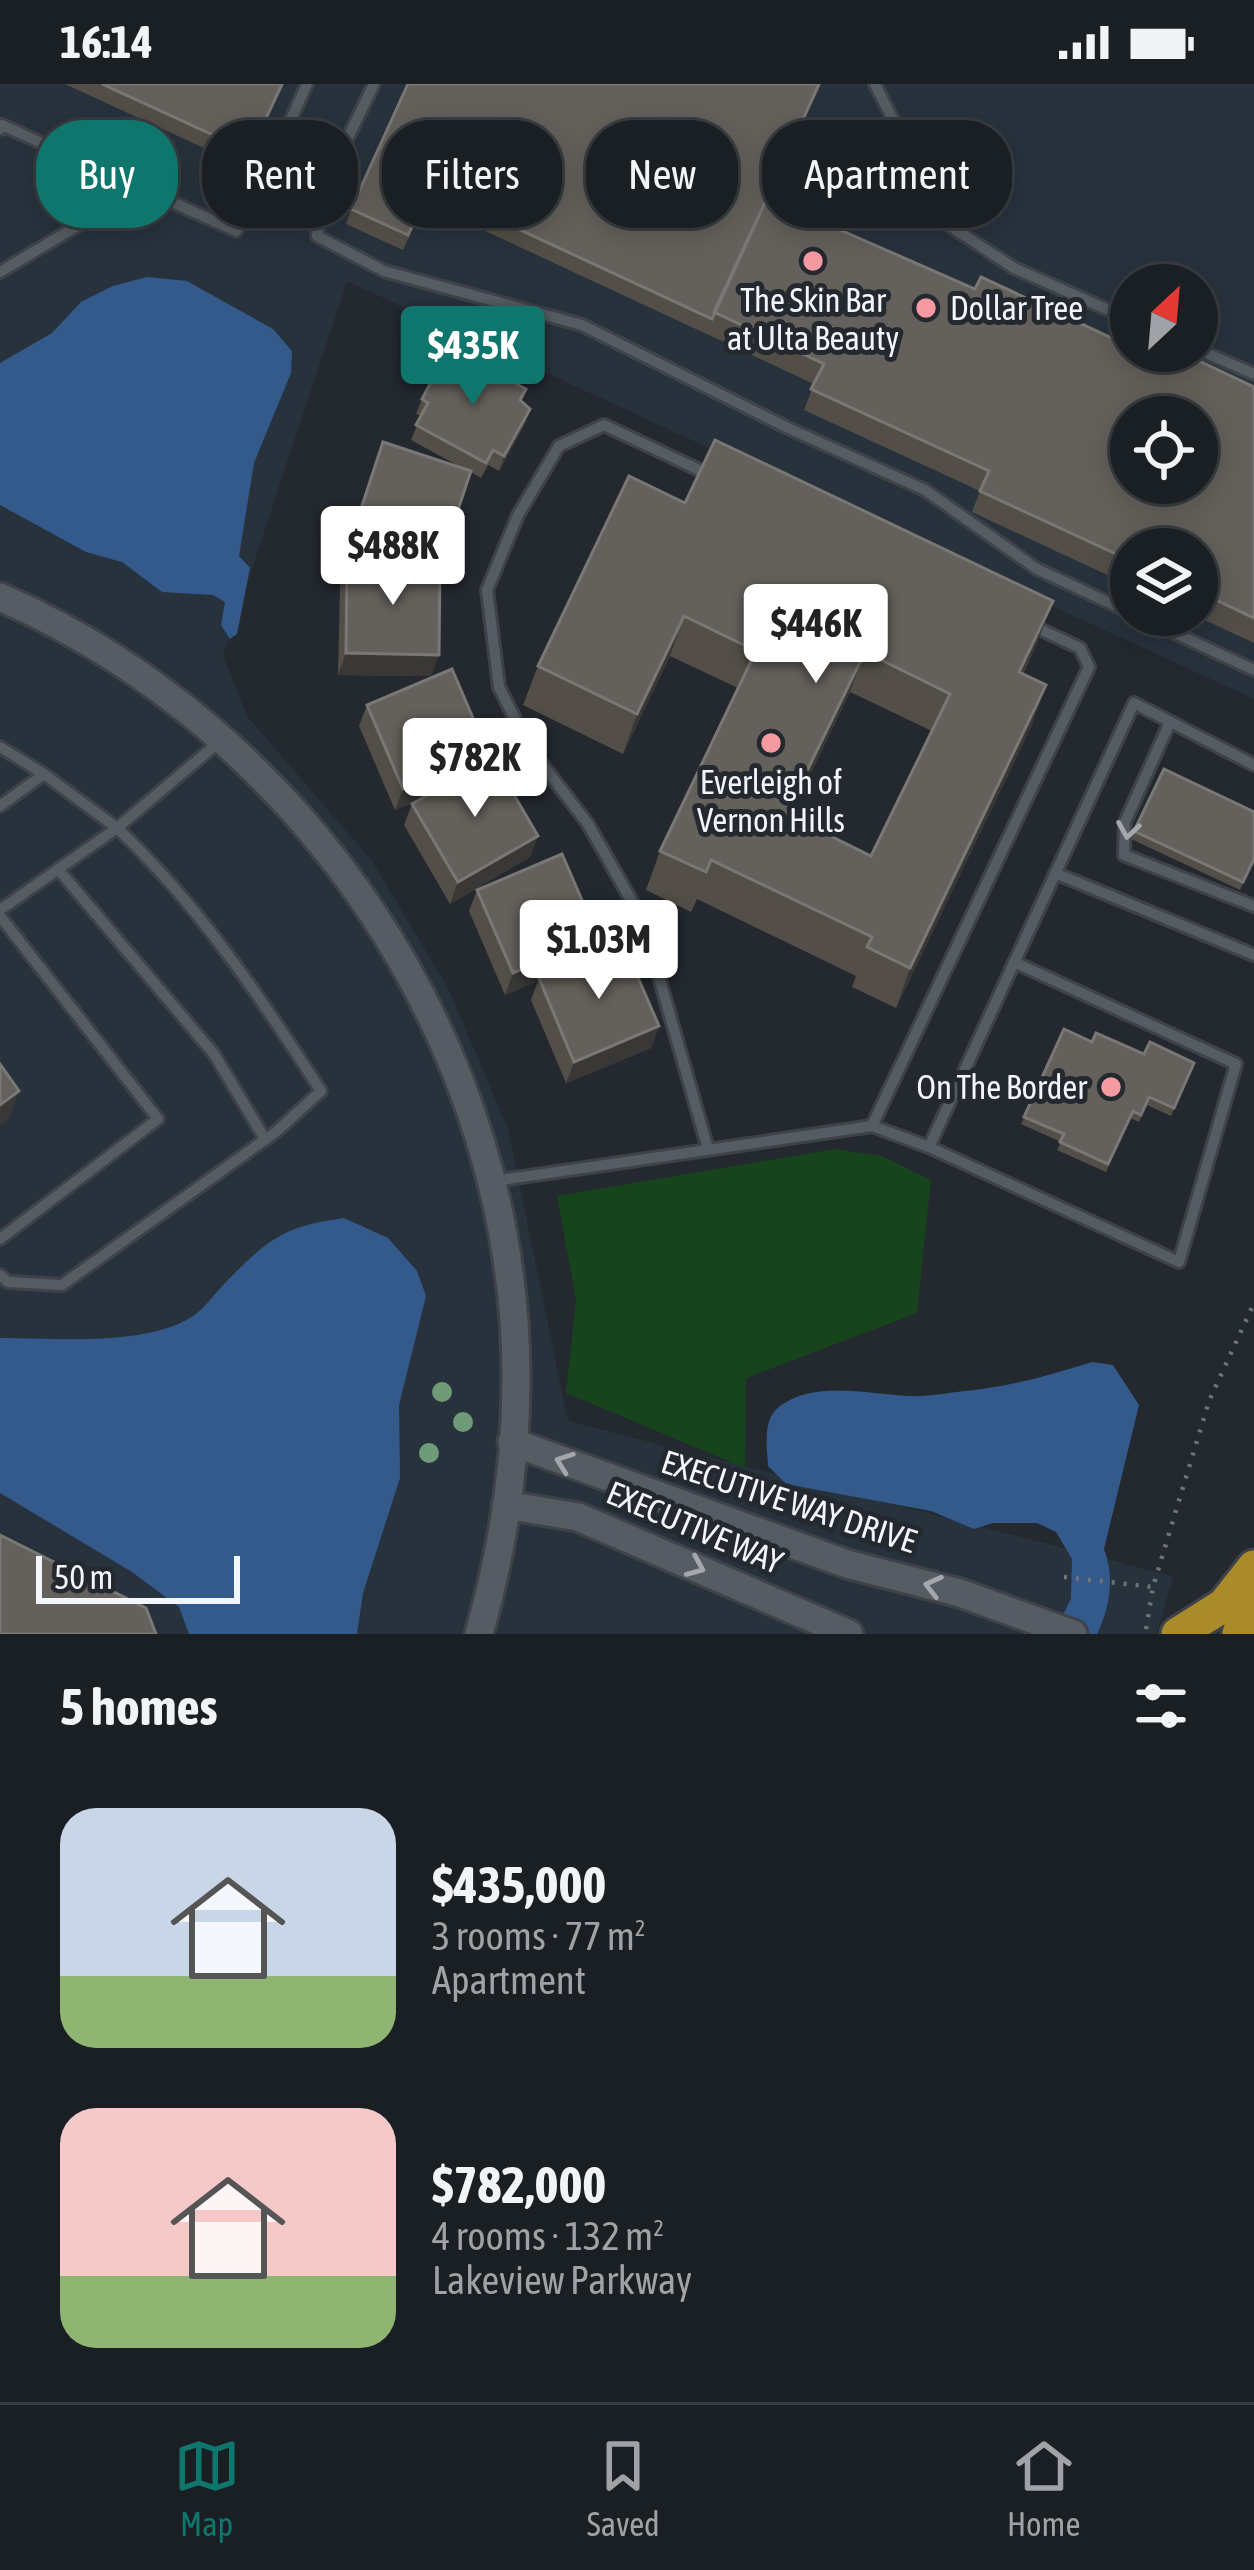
<!DOCTYPE html>
<meta charset="utf-8">
<style>
body{margin:0;font-family:"Asap Condensed",sans-serif;background:#23272b;color:#f1f3f6;height:100vh;display:flex;flex-direction:column;font-size:45px;white-space:nowrap}
*{box-sizing:border-box;margin:0}
p{font-size:39px;color:#9fa2a6}
.icon{flex:none;width:66px;height:66px;fill:none;stroke:currentColor;stroke-width:2;stroke-linecap:round;stroke-linejoin:round}
.map{position:relative;height:1550px;overflow:hidden}
.sheet{display:flex;flex-direction:column;background:#1a1f23;flex:1}
.sheet>*{flex:none}
.guide{position:absolute;left:36px;top:36px;width:1182px;height:108px;display:flex;gap:24px}
.needle{width:78px;rotate:26deg}
.tools{position:absolute;left:1110px;top:180px;display:grid;gap:24px}
.tools a{display:grid;place-items:center;width:108px;height:108px;border-radius:50%;background:#1a1f23;box-shadow:0 6px 30px #0003,0 0 0 3px #383d41;font-size:60px}
.scale{position:absolute;left:36px;bottom:30px;width:204px;box-sizing:border-box;padding-left:12px;border:6px solid #f2f5fa;border-top:0;font-size:33px;line-height:42px;white-space:nowrap;color:#f2f5fa;-webkit-text-stroke:9px #23292f;paint-order:stroke}
.price{position:absolute;translate:-50% -102px;padding:0 27px;border-radius:12px;background:#fff;color:#222;font-size:39px;line-height:78px;filter:drop-shadow(0 3px 6px #0008)}
.price::after{content:'';position:absolute;left:50%;top:72px;width:36px;height:27px;margin-left:-18px;background:inherit;clip-path:polygon(0 0,100% 0,50% 100%)}
.price.active{background:#0f766e;color:#fff}
ul{padding:0;list-style:none}
li{display:flex;align-items:center;gap:36px;height:300px;padding:0 60px}
li span{display:grid;place-items:center;flex:none;width:336px;height:240px;border-radius:36px;color:#555}
li>.icon{margin-inline-start:auto}
span .icon{width:144px;height:144px;fill:#fffc;stroke-width:1}
li b{font-size:51px}
h2{display:flex;justify-content:space-between;align-items:center;height:144px;padding:0 60px;font-size:51px}
.chip{padding:0 42px;border-radius:48px;background:#1a1f23;box-shadow:0 6px 30px #0003,0 0 0 3px #383d41;font-size:42px;line-height:108px}
.chip.active{background:#0f766e;color:#fff}
.status{display:flex;justify-content:space-between;align-items:center;height:84px;padding:0 60px;background:#1a1f23;direction:ltr}
.status svg{height:33px;fill:currentColor}
.tabs{display:flex;justify-content:space-around;align-items:center;height:168px;border-top:3px solid #383d41;background:#1a1f23;font-size:33px;color:#9fa2a6}
.tabs a{display:grid;justify-items:center;gap:6px}
.tabs .active{color:#0f766e}
.map>svg:first-child{display:block}
.built{fill:#28323d;fill-rule:evenodd}
.green{fill:#17441d}
.water{fill:#335a8a}
.lines{fill:none;stroke-linecap:round;stroke-linejoin:round}
.service-casing{stroke:#3f4349;stroke-width:16}
.tertiary-casing{stroke:#3f4349;stroke-width:33}
.primary-casing{stroke:#3f4349;stroke-width:39}
.path{stroke:#6f7479;stroke-width:4.5;stroke-dasharray:3 9;stroke-linecap:butt}
.service{stroke:#565c63;stroke-width:10}
.tertiary{stroke:#565c63;stroke-width:27}
.primary{stroke:#a98b29;stroke-width:33}
.tree{fill:#6f9b78}
.wall{fill:#534f48;fill-rule:evenodd}
.shaded-wall{fill:#393836}
.building{fill:#64605b;stroke:#7a7874;stroke-width:3;fill-rule:evenodd}
.oneway{stroke:#a4a8ae}
.poi-dot{fill:#f49aa0;stroke:#23292f;stroke-width:4.5}
.labels{text-anchor:middle;stroke-width:10;stroke-linejoin:round;paint-order:stroke}
.poi-label{font-size:33px;fill:#f2f5fa;stroke:#23292f}
.street-label{font-size:33px;fill:#f2f5fa;stroke:#23292f}
</style>
<div class="status"><b>16:14</b><svg viewBox="0 0 49 12"><path d="M0 12V9h3v3zM5 12V6h3v6zM10 12V3h3v9zM15 12V0h3v12zM26 1h20v11H26zM47 4h2v5h-2z"/></svg></div>
<div class="map">
<svg width="1254" height="1550" viewBox="0 0 1254 1550">
<rect width="100%" height="100%" fill="#23292f"/>
<!-- built -->
<path class="built" d="M0,0H1254V615L347,197L223,572L247,632L372,777L448,904L508,1045L568,1337L1173,1492L1157,1550H0ZM1131,201H1197V267H1131ZM1131,333H1197V399H1131ZM1131,465H1197V531H1131Z"/>
<!-- green -->
<path class="green" d="M835,1065L882,1072L931,1096L917,1229L746,1294L745,1384L566,1309L576,1216L557,1112Z"/>
<!-- water -->
<path class="water" d="M147,193L187,197L273,245L292,267L291,289L254,379L239,472L250,484L237,550L230,555L221,541L225,518L213,511L162,508L122,478L86,468L0,421V279L52,249L81,218L113,202Z
M344,1134L388,1154L417,1187L426,1212L399,1321L400,1394L363,1509L357,1550H189L179,1523L132,1488L0,1409V1254C55,1254 146,1263 193,1232C205,1224 215,1209 225,1199C268,1155 284,1142 344,1134Z
M1092,1278L1113,1281L1139,1321L1104,1465C1115,1493 1110,1523 1097,1550H1053L1071,1515L1072,1475L1056,1448L1037,1439H993L974,1445L931,1427L786,1400L768,1382C767,1362 762,1335 780,1322C815,1296 869,1310 909,1312C927,1313 946,1309 965,1307C1008,1303 1051,1291 1092,1278Z"/>
<g class="lines">
<!-- service casing -->
<g class="service-casing">
<path id="service" d="M374,0L322,107L317,152L384,187L582,241L788,344L925,406L1037,485L1131,529
M875,0L944,138L1014,184L1131,236
M0,45L2,41L236,147L251,124L307,0
M0,188L141,104
M1197,265L1254,290
M1136,531L1254,586
M1170,638L1125,738L1124,771L1254,822
M0,663L44,690
M0,722L44,690L117,744L219,658
M58,785L214,970L265,1055
M1055,789L1254,871
M0,826L117,744C198,820 261,914 321,1007L277,1047L62,1201L8,1198L0,1191
M0,832L158,1035L0,1155
M872,1042L1089,583L1080,564L1031,541
M929,1063L1179,1178L1236,980L1014,878
M708,1065L643,837L588,740L529,663L499,603L487,506L518,431L559,362L604,341L710,391
M494,1097L872,1042L929,1063L1134,619L1254,681"/>
</g>
<!-- tertiary casing -->
<g class="tertiary-casing">
<path id="tertiary" d="M0,513C305,646 518,964 516,1298C516,1383 502,1468 479,1550
M512,1358L847,1480L960,1509L1073,1550
M506,1421L578,1433L849,1550"/>
</g>
<!-- primary casing -->
<g class="primary-casing">
<path id="primary" d="M1178,1550L1224,1521L1254,1483
M1239,1550L1254,1499"/>
</g>
<!-- path -->
<path class="path" d="M1064,1493L1153,1503
M1146,1545L1153,1503L1209,1317L1254,1219"/>
<!-- service -->
<use href="#service" class="service"/>
<!-- tertiary -->
<use href="#tertiary" class="tertiary"/>
<!-- primary -->
<use href="#primary" class="primary"/>
</g>
<!-- trees -->
<g class="tree">
<circle cx="442" cy="1308" r="10"/>
<circle cx="463" cy="1338" r="10"/>
<circle cx="429" cy="1369" r="10"/>
</g>
<!-- wall -->
<path class="wall" d="M65,0H284L245,83Z
M821,0L768,115L975,205L1131,263L1254,303V559L1194,531H1197V465H1131V502L972,428L980,407L804,326L814,300L425,119L403,166L346,140L351,125Z
M526,305L522,317L530,325L525,340L499,387L488,381L481,394L471,388L440,480L431,592L338,591L340,500L347,478L389,479L347,465L383,358L464,385L411,356L421,332L416,330L422,315Z
M685,419L1038,557L1023,590L1032,641L896,924L852,903L856,892L697,815L691,828L646,806L660,767L738,604L670,572L623,670L523,621L538,582ZM850,608L932,647L871,772L790,732Z
M367,621L484,678L538,752L530,773L450,820L404,741L412,720L417,717L395,726L359,642Z
M1134,747L1254,777L1240,806L1131,755Z
M477,806L598,853L591,872L659,942L651,964L566,999L531,916L538,897L505,911L469,827Z
M1064,945L1092,958L1144,970L1194,979L1171,1032L1147,1021L1139,1038L1130,1034L1106,1088L1057,1066L1061,1058L1021,1040Z"/>
<!-- shaded-wall -->
<path class="shaded-wall" d="M530,325L525,340L499,387L504,372Z
M1053,517L1038,557L1004,627L1019,588Z
M684,532L670,572L623,670L637,630Z
M865,568L850,608L771,769L786,730Z
M346,569L439,571L431,592L338,591Z
M1046,601L1032,641L896,924L910,884Z
M488,669L480,690L395,726L403,705Z
M538,752L530,773L450,820L458,798Z
M598,853L590,875L505,911L513,889Z
M659,942L651,964L566,999L574,978Z
M19,1007L9,1035L0,1041V1021Z"/>
<!-- building -->
<path class="building" d="M102,0H282L250,68Z
M408,0H819L712,235L430,104L408,151L351,125Z
M767,114L975,205L981,193L1131,263V267H1178L1254,303V534L1197,507V465H1131V477L980,407L989,387L811,305L824,280L714,228ZM1131,333H1197V399H1131Z
M454,267L526,305L520,316L530,325L504,372L493,366L486,379L416,341L428,319L422,315L438,285L445,284Z
M715,356L1053,517L1019,588L1046,601L910,884L867,863L872,853L711,776L706,788L660,767L756,567L684,532L637,630L538,582L629,392L685,419ZM865,568L950,610L871,772L786,730Z
M383,358L471,387L442,473L355,443Z
M347,478L440,480L439,571L346,569Z
M452,585L488,669L403,705L367,621Z
M492,673L538,752L458,798L412,720Z
M1164,685L1254,728V775L1243,798L1134,747Z
M562,770L598,853L513,889L477,806Z
M623,859L659,942L574,978L539,894Z
M1064,945L1092,958L1096,949L1144,970L1150,958L1194,979L1174,1024L1149,1013L1141,1031L1133,1027L1108,1080L1060,1058L1064,1050L1024,1033Z
M0,980L19,1007L0,1021Z
M0,1451L146,1524L156,1550H0Z"/>
<!-- one-way arrows -->
<defs><path id="oneway-chevron" d="M-2-3.5L2.5 0L-2 3.5" fill="none" stroke-width="1.6" stroke-linecap="round" stroke-linejoin="round" transform="scale(3)"/></defs>
<g class="oneway">
<use href="#oneway-chevron" transform="translate(1128 746) rotate(99)"/>
<use href="#oneway-chevron" transform="translate(564 1378) rotate(-160)"/>
<use href="#oneway-chevron" transform="translate(696 1483) rotate(23)"/>
<use href="#oneway-chevron" transform="translate(933 1502) rotate(-166)"/>
</g>
<!-- markers -->
<g class="poi-dot">
<circle cx="813" cy="177" r="12"/>
<circle cx="926" cy="224" r="12"/>
<circle cx="771" cy="659" r="12"/>
<circle cx="1111" cy="1003" r="12"/>
</g>
<g class="labels">
<!-- poi labels -->
<g class="poi-label">
<text x="813" y="228">The Skin Bar<tspan x="813" dy="38">at Ulta Beauty</tspan></text>
<text x="950" y="236" text-anchor="start">Dollar Tree</text>
<text x="771" y="710">Everleigh of<tspan x="771" dy="38">Vernon Hills</tspan></text>
<text x="1087" y="1015" text-anchor="end">On The Border</text>
</g>
<!-- street labels -->
<g class="street-label">
<text transform="translate(789 1417) rotate(18)" y="12">EXECUTIVE WAY DRIVE</text>
<text transform="translate(695 1443) rotate(23)" y="12">EXECUTIVE WAY</text>
</g>
</g>
</svg>
<div class="tools">
<a><svg class="needle" viewBox="-14 -14 28 28"><path d="M0-13l5 13h-10z" fill="#e53935"/><path d="M0 13l5-13h-10z" fill="#9fa2a6"/></svg></a>
<a><svg class="icon" aria-label="locate" viewBox="0 0 24 24"><circle cx="12" cy="12" r="6"/><path d="M12 2v4M12 18v4M2 12h4M18 12h4"/></svg></a>
<a><svg class="icon" aria-label="layers" viewBox="0 0 24 24"><path d="M12 4l9 5-9 5-9-5zM3 14l9 5 9-5"/></svg></a>
</div>
<div class="scale">50 m</div>
<b class="price active" style="left:473px;top:324px">$435K</b>
<b class="price" style="left:393px;top:524px">$488K</b>
<b class="price" style="left:816px;top:602px">$446K</b>
<b class="price" style="left:475px;top:736px">$782K</b>
<b class="price" style="left:599px;top:918px">$1.03M</b>
<div class="guide">
<a class="chip active">Buy</a>
<a class="chip">Rent</a>
<a class="chip">Filters</a>
<a class="chip">New</a>
<a class="chip">Apartment</a>
</div>
</div>
<section class="sheet">
<h2>5 homes<svg class="icon" aria-label="filters" viewBox="0 0 24 24"><path d="M4 7h16M4 17h16"/><circle cx="9" cy="7" r="2"/><circle cx="15" cy="17" r="2"/></svg></h2>
<ul>
<li><span style="background:linear-gradient(#c9d6e8 70%,#8fb573 0)"><svg class="icon" aria-label="home" viewBox="0 0 24 24"><path d="M3 11l9-7 9 7M6 9v11h12V9"/></svg></span><div><b>$435,000</b><p>3 rooms · 77 m²</p><p>Apartment</p></div></li>
<li><span style="background:linear-gradient(#f6c9c9 70%,#8fb573 0)"><svg class="icon" aria-label="home" viewBox="0 0 24 24"><path d="M3 11l9-7 9 7M6 9v11h12V9"/></svg></span><div><b>$782,000</b><p>4 rooms · 132 m²</p><p>Lakeview Parkway</p></div></li>
</ul>
</section>
<nav class="tabs">
<a class="active"><svg class="icon" aria-label="map" viewBox="0 0 24 24"><path d="M3 6l6-2 6 2 6-2v14l-6 2-6-2-6 2zM9 4v14M15 6v14"/></svg>Map</a>
<a><svg class="icon" aria-label="saved" viewBox="0 0 24 24"><path d="M7 4h10v16l-5-4-5 4z"/></svg>Saved</a>
<a><svg class="icon" aria-label="home" viewBox="0 0 24 24"><path d="M3 11l9-7 9 7M6 9v11h12V9"/></svg>Home</a>
</nav>
